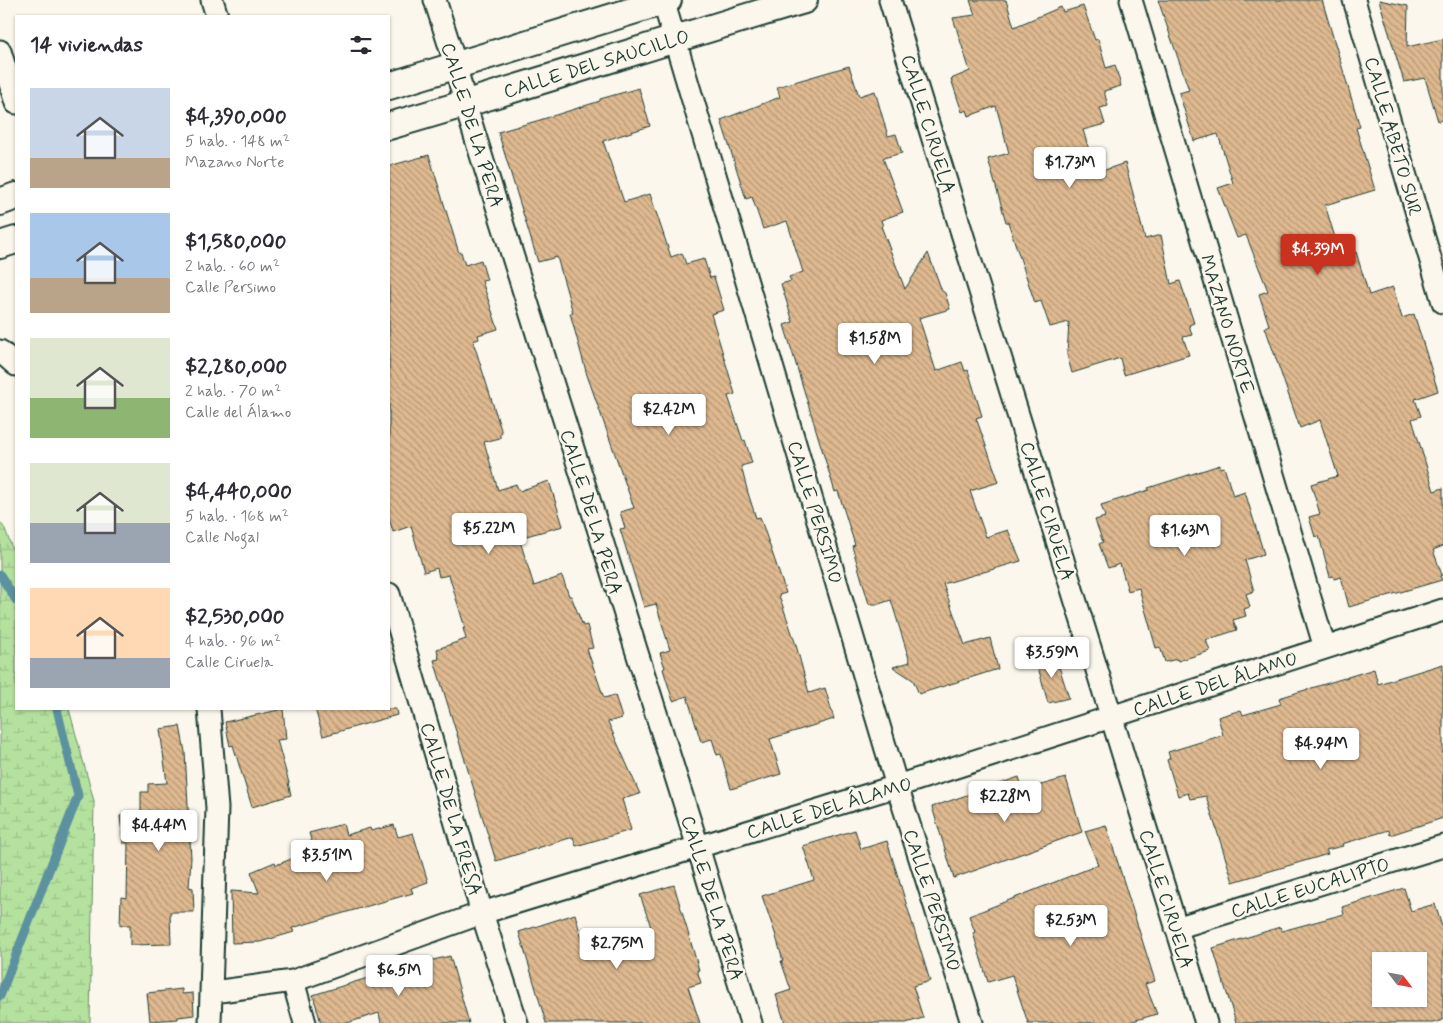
<!DOCTYPE html>
<html lang="es">
<meta charset="utf-8">
<style>
body{margin:0;font-family:Mynerve,sans-serif;background:#f2f2f3;color:#2b2b33;height:100vh;display:flex;flex-direction:column;font-size:19px;white-space:nowrap}
*{box-sizing:border-box;margin:0}
p{font-size:16px;color:#7c7c81}
.icon{flex:none;width:28px;height:28px;fill:none;stroke:currentColor;stroke-width:2;stroke-linecap:round;stroke-linejoin:round}
.map{position:relative;flex:1;overflow:hidden}
.panel{position:absolute;left:15px;top:15px;width:375px;height:695px;display:flex;flex-direction:column;background:#fff;border-radius:0px;box-shadow:0 1px 4px #0004}
.panel>*{flex:none}
.needle{width:32px;rotate:122deg}
.buttons{position:absolute;left:1372px;top:952px;display:grid;gap:10px}
.buttons a{display:grid;place-items:center;width:55px;height:55px;border-radius:0px;background:#fff;box-shadow:0 1px 4px #0004;font-size:25px}
.price{position:absolute;translate:-50% -42px;padding:0 11px;border-radius:5px;background:#fff;color:#222;font-size:16px;line-height:32px;filter:drop-shadow(0 1px 2px #0008)}
.price::after{content:'';position:absolute;left:50%;top:30px;width:15px;height:11px;margin-left:-8px;background:inherit;clip-path:polygon(0 0,100% 0,50% 100%)}
.price.on{background:#c8321e;color:#fff}
ul{padding:0;list-style:none}
li{display:flex;align-items:center;gap:15px;height:125px;padding:0 15px}
li span{display:grid;place-items:center;flex:none;width:140px;height:100px;border-radius:0px;color:#555}
li>.icon{margin-inline-start:auto}
span .icon{width:60px;height:60px;fill:#fffc;stroke-width:1}
li b{font-size:21px}
h2{display:flex;justify-content:space-between;align-items:center;height:60px;padding:0 15px;font-size:21px}
.map>svg:first-child{display:block}
.wetland{fill:url(#wetland-marsh);stroke:#6a8f69}
.lines{fill:none;stroke-linecap:round;stroke-linejoin:round}
.stream{stroke:#5c929f;stroke-width:9}
.building{fill:url(#building-back-hatch);stroke:#1f3d34;fill-rule:evenodd}
.minor-casing{stroke:#1f3d34;stroke-width:25}
.tertiary-casing{stroke:#1f3d34;stroke-width:30}
.minor{stroke:#fbf7ec;stroke-width:21}
.tertiary{stroke:#fbf7ec;stroke-width:26}
.labels{text-anchor:middle;stroke-width:5;stroke-linejoin:round;paint-order:stroke}
.street-label{font-size:19px;fill:#1f3d34;stroke:#fbf7ec}
</style>
<div class="map">
<svg width="1443" height="1023" viewBox="0 0 1443 1023">
<defs>
<pattern id="wetland-marsh" width="20" height="14" patternUnits="userSpaceOnUse" patternTransform="scale(1.25)"><rect width="20" height="14" fill="#b5e19e"/><path d="M1 5h8M5 5V1M11 12h8M15 12V8" fill="none" stroke="#9bc289"/></pattern>
<pattern id="building-back-hatch" width="6" height="6" patternUnits="userSpaceOnUse" patternTransform="scale(1.25)"><rect width="6" height="6" fill="#dfb990"/><path d="M-1 5l2 2M0 0l6 6M5-1l2 2" fill="none" stroke="#b49876"/></pattern>
</defs>
<rect width="100%" height="100%" fill="#fbf7ec"/>
<filter id="ink" filterUnits="userSpaceOnUse"><feTurbulence type="fractalNoise" baseFrequency=".02" numOctaves="2"/><feDisplacementMap in="SourceGraphic" scale="10" xChannelSelector="R" yChannelSelector="G"/><feConvolveMatrix kernelMatrix="1 2 1 2 8 2 1 2 1" color-interpolation-filters="sRGB"/></filter>
<g filter="url(#ink)">
<!-- wetland -->
<path class="wetland" d="M0,522L5,529L16,559V709H69L94,801L90,1023H0Z"/>
<g class="lines">
<!-- stream -->
<path class="stream" d="M0,575L16,600
M0,996L78,796L57,709"/>
</g>
<!-- building -->
<path class="building" d="M970,0H1006L1014,27L1061,7L1063,12L1083,6L1095,40L1098,39L1106,68L1115,65L1121,86L1104,91L1108,106L1100,108L1105,124L1083,130L1096,173L1125,163L1145,239L1161,235L1171,284L1180,281L1194,323L1189,325L1192,335L1183,337L1189,355L1124,375L1120,358L1072,373L1067,355L1069,322L1050,327L1041,301L1035,303L1008,222H1006L988,159L1009,153L996,106L969,116L967,110L962,112L951,79L970,71L953,18L975,15Z
M1158,0H1322L1360,127L1356,128L1375,190L1325,205L1341,257L1356,252L1369,295L1393,287L1402,318L1414,314L1438,391L1415,399L1421,416L1412,419L1434,491L1443,488V546L1433,550L1442,575L1440,576L1442,580L1349,607L1341,577L1334,579L1333,576L1330,577L1319,536L1315,537L1309,517L1320,514L1311,484L1338,476L1320,420L1300,428L1265,327L1269,325L1259,294L1268,291L1246,235L1237,238L1218,188L1233,183L1218,134L1194,141L1179,93L1189,90Z
M1379,0L1408,6L1407,47L1443,39V120L1438,121L1425,78L1404,82Z
M849,66L859,96L875,91L888,136L896,134L902,153L883,158L903,212L881,220L883,226H881L905,289L928,253L942,291L945,293L950,309L919,318L936,371L962,362L965,371L968,370L982,416L976,418L999,482L970,491L986,537L1008,530L1021,561L943,584L965,645L990,638L998,669L919,694L913,680L893,667L910,662L891,600L879,604H869L852,546L855,545L838,491L835,492L784,325L793,322L781,284L791,281L789,277L803,272L787,221L763,229L752,197L746,199L721,120L780,97L777,87Z
M639,88L650,126L603,141L624,202L650,194L671,257L682,253L686,264L704,259L710,278L714,277L724,310L711,314L735,394L728,396L743,441L745,440L752,463L741,466L748,493L756,518L760,517L786,593L779,595L796,645L809,693L825,688L834,719L770,739L781,774L731,789L721,754L717,755L712,739L701,742L687,696L673,701L663,669L665,668L660,653L670,650L656,604L644,607L620,529L625,528L620,512L634,508L587,375L570,313H573L557,257L538,262L498,132L540,120L600,101V99Z
M429,155L459,253L461,252L465,265L481,260L487,280L482,281L498,329L478,335L479,339L473,341L502,433L500,434V438L484,442L498,490L516,484L519,491L549,481L563,526L519,538L534,586L562,576L569,596H571L583,626L587,625L593,648L587,649L604,698L615,695L622,718L608,722L640,794L622,799L631,830L576,846L573,837L496,861L434,660L439,659L437,649L466,639L463,628H465L449,575L439,577L437,568L424,572L411,526L393,532L389,518V166Z
M1220,465V468L1224,467L1233,496L1245,492L1264,554L1245,560L1254,591L1246,594L1250,607L1244,609L1246,616L1233,620L1237,630L1206,640L1210,651L1178,661L1177,659L1165,662L1160,647L1156,648L1139,588L1128,591L1120,564L1108,568L1099,544L1103,542L1095,520L1105,517L1101,505L1149,490L1148,488Z
M1055,654L1069,698L1048,703L1036,660Z
M1443,664V818L1390,835L1389,830L1342,844L1343,846L1326,850L1328,854L1233,882L1206,796L1190,799L1188,793L1178,796L1167,760L1170,758L1168,752L1223,735L1218,717L1241,710L1243,715L1281,704L1279,698L1374,669L1378,684Z
M283,709L286,739L277,740L289,783H288L291,795L252,807L233,745L230,746L225,722Z
M315,709H396L397,715L323,736Z
M180,726L185,752L191,858L189,887L193,888L194,912H170L171,944L130,945V925H120L121,897L127,898L128,843H123L120,816L141,814V792H148V784L167,783L160,729Z
M1019,777L1023,790L1066,778L1082,832L954,878L932,807Z
M343,824L346,835L370,828L371,831L394,825L398,837L413,833L428,882L411,888L413,893L292,928L294,932L260,942L232,943L231,891L259,893L251,872L275,862L276,865L314,850L309,833Z
M1106,825L1155,981L1145,984L1157,1014L1126,1023H1028L1012,975L988,982L973,933L975,932L969,916L1098,865L1085,831Z
M855,830L861,849L887,841L930,981L913,986L923,1018L906,1023H785L776,995L791,990L781,961H783L775,933L762,896L814,880L803,846Z
M674,885L699,970H697L701,983L688,987L700,1023H546L519,932L575,914L585,951L652,930L640,895Z
M1404,888L1411,911L1435,904L1443,930V1020L1433,1023H1236L1213,948L1280,927L1282,931L1344,914L1342,907ZM1381,961H1419V999H1381Z
M450,956L469,1023H381L379,1013L347,1023H321L313,995L429,959V961Z
M182,989V994L193,993L194,1015L178,1017V1019L150,1021L147,993Z"/>
<g class="lines">
<!-- minor casing -->
<g class="minor-casing">
<path id="minor" d="M212,0L217,16
M435,0L456,66L465,104L698,847L751,1023
M663,0L897,786L972,1023
M890,0L1206,1023
M1131,0L1325,648
M1354,0L1443,302
M0,51L16,103
M0,351L16,365
M389,594L482,913L517,1023
M209,709L217,808L210,1023
M1176,928L1443,846
M293,981L305,1023
M213,992L293,981L482,913L897,786L1443,610"/>
</g>
<!-- tertiary casing -->
<g class="tertiary-casing">
<path id="tertiary" d="M389,86L668,0
M389,126C528,86 665,41 804,0
M0,202L16,196
M0,245L16,240"/>
</g>
<!-- minor -->
<use href="#minor" class="minor"/>
<!-- tertiary -->
<use href="#tertiary" class="tertiary"/>
</g>
</g>
<g class="labels">
<!-- street labels -->
<g class="street-label">
<text transform="translate(596 63) rotate(-17)" y="7">CALLE DEL SAUCILLO</text>
<text transform="translate(929 124) rotate(73)" y="7">CALLE CIRUELA</text>
<text transform="translate(473 125) rotate(73)" y="7">CALLE DE LA PERA</text>
<text transform="translate(1394 136) rotate(74)" y="7">CALLE ABETO SUR</text>
<text transform="translate(1228 324) rotate(73)" y="7">MAZANO NORTE</text>
<text transform="translate(1048 511) rotate(73)" y="7">CALLE CIRUELA</text>
<text transform="translate(592 512) rotate(73)" y="7">CALLE DE LA PERA</text>
<text transform="translate(816 512) rotate(73)" y="7">CALLE PERSIMO</text>
<text transform="translate(1215 683) rotate(-18)" y="7">CALLE DEL ÁLAMO</text>
<text transform="translate(829 807) rotate(-17)" y="7">CALLE DEL ÁLAMO</text>
<text transform="translate(452 809) rotate(74)" y="7">CALLE DE LA FRESA</text>
<text transform="translate(1310 887) rotate(-17)" y="7">CALLE EUCALIPTO</text>
<text transform="translate(713 898) rotate(73)" y="7">CALLE DE LA PERA</text>
<text transform="translate(1167 899) rotate(73)" y="7">CALLE CIRUELA</text>
<text transform="translate(933 900) rotate(72)" y="7">CALLE PERSIMO</text>
</g>
</g>
</svg>
<div class="buttons">
<a><svg class="needle" viewBox="-14 -14 28 28"><path d="M0-13l5 13h-10z" fill="#e53935"/><path d="M0 13l5-13h-10z" fill="#7c7c81"/></svg></a>
</div>
<b class="price" style="left:1070px;top:189px">$1.73M</b>
<b class="price on" style="left:1318px;top:276px">$4.39M</b>
<b class="price" style="left:875px;top:365px">$1.58M</b>
<b class="price" style="left:669px;top:436px">$2.42M</b>
<b class="price" style="left:489px;top:555px">$5.22M</b>
<b class="price" style="left:1185px;top:557px">$1.63M</b>
<b class="price" style="left:1052px;top:679px">$3.59M</b>
<b class="price" style="left:1321px;top:770px">$4.94M</b>
<b class="price" style="left:1005px;top:823px">$2.28M</b>
<b class="price" style="left:159px;top:852px">$4.44M</b>
<b class="price" style="left:327px;top:882px">$3.51M</b>
<b class="price" style="left:1071px;top:947px">$2.53M</b>
<b class="price" style="left:617px;top:970px">$2.75M</b>
<b class="price" style="left:399px;top:997px">$6.5M</b>
<section class="panel">
<h2>14 viviendas<svg class="icon" aria-label="filters" viewBox="0 0 24 24"><path d="M4 7h16M4 17h16"/><circle cx="9" cy="7" r="2"/><circle cx="15" cy="17" r="2"/></svg></h2>
<ul>
<li><span style="background:linear-gradient(#c9d6e8 70%,#b9a48a 0)"><svg class="icon" aria-label="home" viewBox="0 0 24 24"><path d="M3 11l9-7 9 7M6 9v11h12V9"/></svg></span><div><b>$4,390,000</b><p>5 hab. · 148 m²</p><p>Mazano Norte</p></div></li>
<li><span style="background:linear-gradient(#a9c7e8 65%,#b9a48a 0)"><svg class="icon" aria-label="home" viewBox="0 0 24 24"><path d="M3 11l9-7 9 7M6 9v11h12V9"/></svg></span><div><b>$1,580,000</b><p>2 hab. · 60 m²</p><p>Calle Persimo</p></div></li>
<li><span style="background:linear-gradient(#dfe7d0 60%,#8fb573 0)"><svg class="icon" aria-label="home" viewBox="0 0 24 24"><path d="M3 11l9-7 9 7M6 9v11h12V9"/></svg></span><div><b>$2,280,000</b><p>2 hab. · 70 m²</p><p>Calle del Álamo</p></div></li>
<li><span style="background:linear-gradient(#dfe7d0 60%,#9aa5b1 0)"><svg class="icon" aria-label="home" viewBox="0 0 24 24"><path d="M3 11l9-7 9 7M6 9v11h12V9"/></svg></span><div><b>$4,440,000</b><p>5 hab. · 168 m²</p><p>Calle Nogal</p></div></li>
<li><span style="background:linear-gradient(#ffd9b3 70%,#9aa5b1 0)"><svg class="icon" aria-label="home" viewBox="0 0 24 24"><path d="M3 11l9-7 9 7M6 9v11h12V9"/></svg></span><div><b>$2,530,000</b><p>4 hab. · 96 m²</p><p>Calle Ciruela</p></div></li>
</ul>
</section>
</div>
